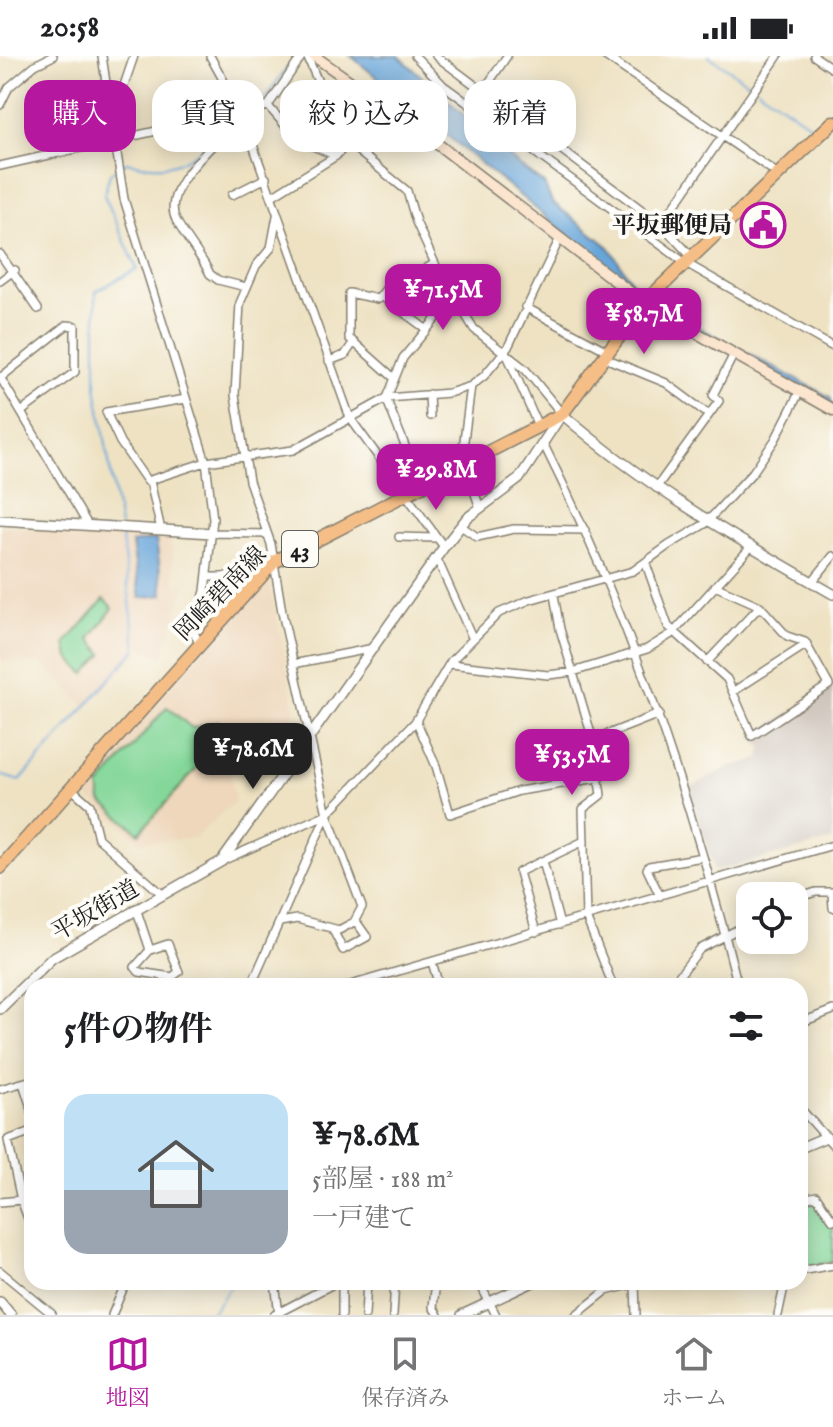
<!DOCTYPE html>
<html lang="ja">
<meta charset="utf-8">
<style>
body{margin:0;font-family:"IM FELL English","Noto Serif JP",serif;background:#f6f6f6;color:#202124;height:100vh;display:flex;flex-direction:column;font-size:30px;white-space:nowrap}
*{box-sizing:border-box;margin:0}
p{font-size:26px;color:#757577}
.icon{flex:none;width:44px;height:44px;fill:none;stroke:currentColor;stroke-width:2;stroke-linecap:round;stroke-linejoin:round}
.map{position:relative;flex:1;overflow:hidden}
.details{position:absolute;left:24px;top:922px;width:784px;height:312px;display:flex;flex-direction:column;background:#fff;border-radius:24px;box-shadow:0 4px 20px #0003}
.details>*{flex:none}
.top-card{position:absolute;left:24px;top:24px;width:786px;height:72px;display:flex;gap:16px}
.fabs{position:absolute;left:736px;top:826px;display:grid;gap:16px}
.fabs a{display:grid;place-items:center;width:72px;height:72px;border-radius:16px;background:#fff;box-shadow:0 4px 20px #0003;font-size:40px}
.price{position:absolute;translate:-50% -68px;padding:0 18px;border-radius:16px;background:#b5179e;color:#fff;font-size:26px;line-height:52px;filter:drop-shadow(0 2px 4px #0008)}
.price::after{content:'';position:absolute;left:50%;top:48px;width:24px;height:18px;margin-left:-12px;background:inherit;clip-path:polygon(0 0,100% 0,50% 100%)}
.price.active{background:#222;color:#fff}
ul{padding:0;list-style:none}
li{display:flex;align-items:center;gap:24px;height:200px;padding:0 40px}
li span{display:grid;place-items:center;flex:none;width:224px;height:160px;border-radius:24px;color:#555}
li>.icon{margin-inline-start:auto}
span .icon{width:96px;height:96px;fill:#fffc;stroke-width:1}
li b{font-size:34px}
h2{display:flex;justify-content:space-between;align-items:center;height:96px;padding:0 40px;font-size:34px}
.pill{padding:0 28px;border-radius:24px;background:#fff;box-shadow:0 4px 20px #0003;font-size:28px;line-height:72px}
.pill.active{background:#b5179e;color:#fff}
.status{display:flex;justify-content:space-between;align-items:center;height:56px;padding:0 40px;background:#fff;direction:ltr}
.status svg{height:22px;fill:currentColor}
.menu{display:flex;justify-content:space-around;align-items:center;height:112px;border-top:2px solid #e0e0e0;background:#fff;font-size:22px;color:#757577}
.menu a{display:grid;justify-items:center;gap:4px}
.menu .active{color:#b5179e}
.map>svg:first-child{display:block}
.built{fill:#eed7bb}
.industrial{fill:#ccc2b9}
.green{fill:#84d799;stroke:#507a5a;stroke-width:2}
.water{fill:#68a5d9;stroke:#42607a;stroke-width:2}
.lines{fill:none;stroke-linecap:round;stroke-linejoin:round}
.stream{stroke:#68a5d9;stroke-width:2}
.minor-casing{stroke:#857f70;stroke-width:10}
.tertiary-casing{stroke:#857f70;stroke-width:12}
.secondary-casing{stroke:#857f70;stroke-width:13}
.primary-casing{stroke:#857f70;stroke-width:15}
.minor{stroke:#fff;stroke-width:7}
.tertiary{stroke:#fff;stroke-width:9}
.secondary{stroke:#fbe5cf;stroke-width:10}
.primary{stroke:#f6be87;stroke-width:12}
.labels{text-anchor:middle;stroke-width:8;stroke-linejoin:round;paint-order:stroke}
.shield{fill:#fdfcf7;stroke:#605f5e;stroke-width:2}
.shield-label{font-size:22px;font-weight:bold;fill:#1c1c1c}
.poi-label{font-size:24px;font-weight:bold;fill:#1c1c1c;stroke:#fdfcf7;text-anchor:end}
.street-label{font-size:24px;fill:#1c1c1c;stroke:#fdfcf7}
</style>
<div class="status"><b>20:58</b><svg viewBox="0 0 49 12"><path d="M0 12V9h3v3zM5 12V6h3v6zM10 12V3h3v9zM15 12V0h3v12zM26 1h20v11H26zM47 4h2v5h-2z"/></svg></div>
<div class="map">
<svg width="833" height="1259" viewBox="0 0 833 1259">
<rect width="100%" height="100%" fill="#fdfcf7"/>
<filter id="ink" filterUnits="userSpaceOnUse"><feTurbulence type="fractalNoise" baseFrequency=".0125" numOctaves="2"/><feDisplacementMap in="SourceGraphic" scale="16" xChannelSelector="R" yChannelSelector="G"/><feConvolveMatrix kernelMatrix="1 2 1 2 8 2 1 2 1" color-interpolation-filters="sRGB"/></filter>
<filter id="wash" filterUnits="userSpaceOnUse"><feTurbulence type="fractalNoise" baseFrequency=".006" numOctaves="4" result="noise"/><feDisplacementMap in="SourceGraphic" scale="32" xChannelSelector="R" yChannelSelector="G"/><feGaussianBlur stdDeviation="1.8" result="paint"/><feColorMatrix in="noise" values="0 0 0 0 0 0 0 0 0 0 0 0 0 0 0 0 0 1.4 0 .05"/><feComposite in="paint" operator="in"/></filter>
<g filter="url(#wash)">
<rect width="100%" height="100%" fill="#eee2c3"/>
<!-- built -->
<path class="built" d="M0,470L171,483L175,528L186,527L162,602L142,592L87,651L41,607L0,605Z
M268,522L295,650L292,668L251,682L249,703L229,711L235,745L195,782L140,786L80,734Z"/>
<!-- industrial -->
<path class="industrial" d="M833,629V784L715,815L688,732L730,711L760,703L762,691L752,681Z"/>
<!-- green -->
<path class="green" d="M104,543L113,552L90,583L103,598L85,618L69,602L66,587Z
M167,651L192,672L218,665L222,684L139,777L101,745L99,730Z
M815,1144L833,1170V1206L800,1212V1148Z"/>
<!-- water -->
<path class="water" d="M351,0H399L515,106L544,128L552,146L609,191L631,225L678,260L830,341L833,350L675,264L633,233Z
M156,483L163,539L140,542L132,487Z"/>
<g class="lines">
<!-- stream -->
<path class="stream" d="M709,0L753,30
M758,33L819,75
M253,50L264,43L296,0
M121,110L126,106C166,115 176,111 209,88
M115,114L110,118L104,139L137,213L96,235V331L120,470
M0,719L20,725L136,593L121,476
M210,1259L234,1226"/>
</g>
</g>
<g filter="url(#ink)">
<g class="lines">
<!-- minor casing -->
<g class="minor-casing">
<path id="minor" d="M102,0L111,60L115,61
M134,0L119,44L115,85L124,143L206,406L213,463L205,535L194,576L200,590
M210,0L242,58L350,362L444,491
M307,0L338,73L348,87L407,135L416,166L437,212L474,273L525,313L562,358
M415,0L443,29L684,206L833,291
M436,0L662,169L691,200
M605,0L778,118
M814,0L833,13
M0,49L9,31L35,9L53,0
M268,50L297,83L336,100
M473,50L507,0
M242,58C222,85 159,129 176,164C186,183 201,199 210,218L218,224L246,231
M0,110L268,50L302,0
M232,139L266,122
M272,140L336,100L348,87
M277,160L271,192L256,210L240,247L235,339L249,425L271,488L282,556L327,758L362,851L354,866L339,874L297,863L280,866
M652,182L778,0
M0,198L38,253
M0,225L15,214
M381,240L426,273
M525,251L609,296
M508,301L538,370
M605,302L666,327L709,359
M329,305L345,299L353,287
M0,321L88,469
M393,321L349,282V237L378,243L399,216L409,223L435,207
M0,322L67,269L75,270V316L21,356
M471,330L462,400L480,452
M429,338L430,360
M386,342L415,415L429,426
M387,342L403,302L454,241
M186,343L106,356L120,386L147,425L206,406L293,394L387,342L449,337L471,330L484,320L508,291L560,182
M544,389C630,561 692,744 738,930
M150,425L161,474
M656,432L719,345L713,339L734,298
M461,470L477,481L514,473L585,474
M212,477L266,478
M399,481L435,482
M437,503L472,581
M646,508L668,570L727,623L752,680L829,629L805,586L787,580L760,550L715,530
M207,521H223L250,514
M812,526L833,500
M554,539L560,573L593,684L601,739L583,753L586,861L613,930
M707,606L760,550
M293,608L374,592
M450,608L548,619L573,616L647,593L673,577L750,492
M734,635L807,588
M416,664L436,710L450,758L519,735L598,722
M593,684L659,658
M72,733L90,749L98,782L162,838
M222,805L327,758L415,666L451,605L499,557L529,544L633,515L669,489L705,468L753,416L775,384L800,335
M543,805L560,869
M832,836L833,852
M660,840L647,813L649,810L703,801
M794,843L816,836H833
M136,852L150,894L168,888L179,916L172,921L139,916L135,911L150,894
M333,874L343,894L367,881L355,864
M536,876L519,816L584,785
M432,906L439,930
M251,930L327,758
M347,930L833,789
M671,930L700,893L750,867
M800,967L833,954
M23,1027L32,1055
M0,1033L32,1024
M800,1052L833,1089
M21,1144L8,1084L32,1075
M800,1144L816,1140L833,1164
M0,1146L21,1144L32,1173
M0,1215L52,1258
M800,1215L833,1209
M275,1226L279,1259
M342,1226V1259
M436,1226L433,1251L438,1259
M479,1226L496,1259
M635,1226L636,1259
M112,1259L126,1226
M274,1259L337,1226
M365,1259L367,1226
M393,1259L395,1226
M576,1259L606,1235L634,1228
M778,1259L785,1226"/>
</g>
<!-- tertiary casing -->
<g class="tertiary-casing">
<path id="tertiary" d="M0,464L212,477
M0,953L52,902L222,805L444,491L467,462L519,423L562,358C646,431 737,483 833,538
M800,1092L826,1081
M0,1246L11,1259
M462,1259L533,1226"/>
</g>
<!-- secondary casing -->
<g class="secondary-casing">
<path id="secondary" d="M314,0L414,70L644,247L833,354"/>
</g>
<!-- primary casing -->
<g class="primary-casing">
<path id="primary" d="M0,812L274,506L562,358L644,247L833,66"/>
</g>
<!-- minor -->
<use href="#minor" class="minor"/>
<!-- tertiary -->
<use href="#tertiary" class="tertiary"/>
<!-- secondary -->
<use href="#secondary" class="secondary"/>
<!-- primary -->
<use href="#primary" class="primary"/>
</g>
</g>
<!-- icons -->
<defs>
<g id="civic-ring" transform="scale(2.3)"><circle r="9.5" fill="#fdfcf7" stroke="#b5179e" stroke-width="1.5"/><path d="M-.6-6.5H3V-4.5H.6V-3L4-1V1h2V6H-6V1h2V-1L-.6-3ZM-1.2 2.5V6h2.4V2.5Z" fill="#b5179e"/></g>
</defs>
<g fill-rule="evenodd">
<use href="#civic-ring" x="763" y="169"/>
</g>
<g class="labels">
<!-- shield labels -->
<rect class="shield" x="282" y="475" width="36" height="36" rx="6"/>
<g class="shield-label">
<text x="300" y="501">43</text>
</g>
<!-- poi labels -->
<g class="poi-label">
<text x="732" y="177">平坂郵便局</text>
</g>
<!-- street labels -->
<g class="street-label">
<text transform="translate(220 537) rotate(-46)" y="8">岡崎碧南線</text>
<text transform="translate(95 854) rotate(-30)" y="8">平坂街道</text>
</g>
</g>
</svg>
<div class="fabs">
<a><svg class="icon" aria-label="locate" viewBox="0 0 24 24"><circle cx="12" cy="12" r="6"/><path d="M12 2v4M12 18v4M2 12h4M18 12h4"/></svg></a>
</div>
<b class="price" style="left:443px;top:276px">¥71.5M</b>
<b class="price" style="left:644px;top:300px">¥58.7M</b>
<b class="price" style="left:436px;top:456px">¥29.8M</b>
<b class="price active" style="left:253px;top:735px">¥78.6M</b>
<b class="price" style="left:572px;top:741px">¥53.5M</b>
<div class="top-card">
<a class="pill active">購入</a>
<a class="pill">賃貸</a>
<a class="pill">絞り込み</a>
<a class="pill">新着</a>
</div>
<section class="details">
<h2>5件の物件<svg class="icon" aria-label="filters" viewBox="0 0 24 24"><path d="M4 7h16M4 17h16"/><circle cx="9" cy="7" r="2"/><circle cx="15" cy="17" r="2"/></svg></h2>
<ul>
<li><span style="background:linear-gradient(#bfe0f5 60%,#9aa5b1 0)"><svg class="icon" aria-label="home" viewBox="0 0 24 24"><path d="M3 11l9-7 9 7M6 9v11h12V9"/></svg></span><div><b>¥78.6M</b><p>5部屋 · 188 m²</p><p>一戸建て</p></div></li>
</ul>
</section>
</div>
<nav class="menu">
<a class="active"><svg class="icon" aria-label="map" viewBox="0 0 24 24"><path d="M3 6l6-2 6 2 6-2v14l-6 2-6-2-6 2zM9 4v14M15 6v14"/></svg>地図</a>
<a><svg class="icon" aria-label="saved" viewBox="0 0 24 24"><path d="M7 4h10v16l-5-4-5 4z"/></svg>保存済み</a>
<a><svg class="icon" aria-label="home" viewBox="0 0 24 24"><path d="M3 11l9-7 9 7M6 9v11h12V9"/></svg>ホーム</a>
</nav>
